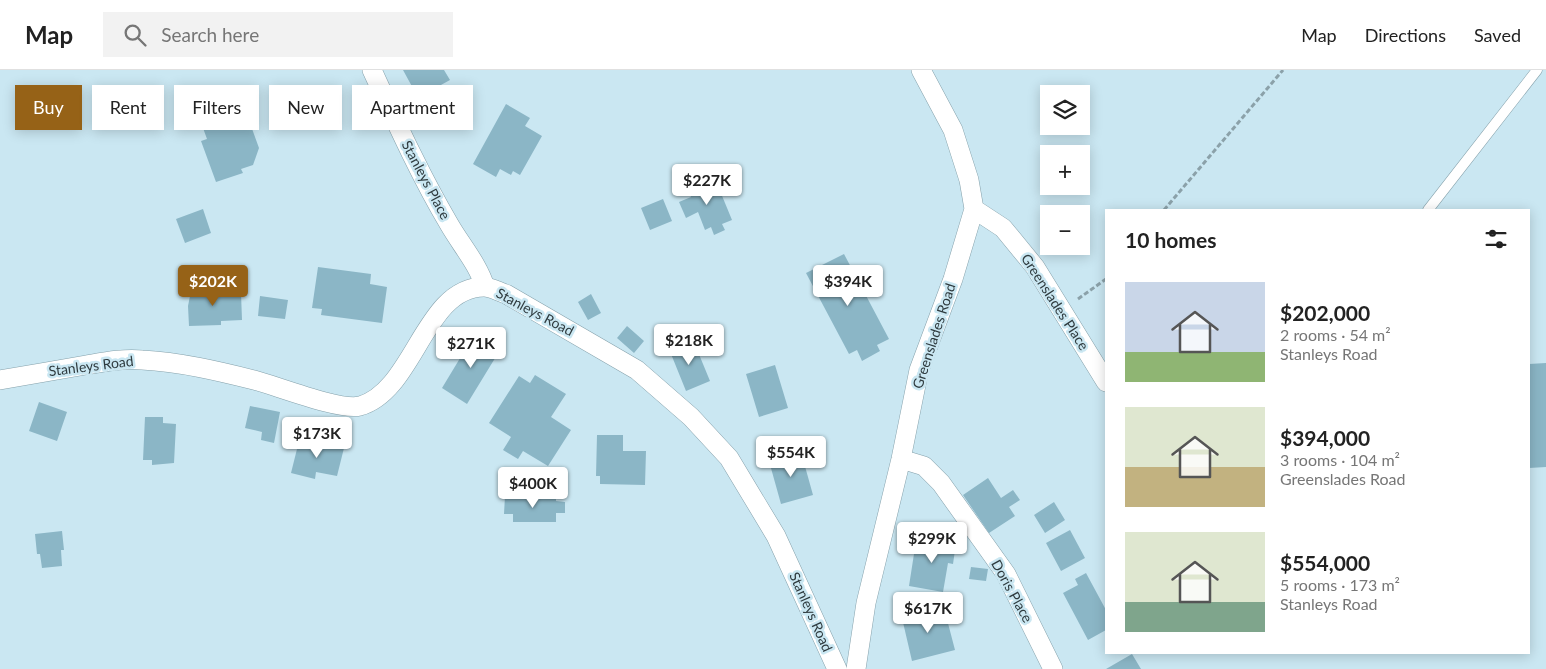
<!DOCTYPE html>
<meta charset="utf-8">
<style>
body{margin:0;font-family:Lato,sans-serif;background:#f2f2f2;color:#222;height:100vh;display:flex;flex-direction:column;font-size:19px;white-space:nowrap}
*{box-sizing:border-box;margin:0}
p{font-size:16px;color:#767676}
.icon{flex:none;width:28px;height:28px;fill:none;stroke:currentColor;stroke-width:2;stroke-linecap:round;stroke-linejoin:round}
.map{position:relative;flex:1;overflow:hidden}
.panel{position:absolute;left:1105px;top:139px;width:425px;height:445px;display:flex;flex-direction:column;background:#fff;border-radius:0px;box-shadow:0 2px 12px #0003}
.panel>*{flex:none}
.top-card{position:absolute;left:15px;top:15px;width:475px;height:45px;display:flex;gap:10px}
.buttons{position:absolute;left:1040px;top:15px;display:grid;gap:10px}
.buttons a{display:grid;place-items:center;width:50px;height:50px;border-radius:0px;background:#fff;box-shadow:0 2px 12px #0003;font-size:25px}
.price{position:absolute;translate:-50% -42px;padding:0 11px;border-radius:5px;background:#fff;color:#222;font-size:16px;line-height:32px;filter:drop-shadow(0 1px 2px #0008)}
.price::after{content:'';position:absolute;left:50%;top:30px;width:15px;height:11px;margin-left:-8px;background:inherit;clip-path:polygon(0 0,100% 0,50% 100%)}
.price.active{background:#966217;color:#fff}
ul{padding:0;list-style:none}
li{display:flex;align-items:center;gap:15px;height:125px;padding:0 20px}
li span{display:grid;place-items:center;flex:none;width:140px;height:100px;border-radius:0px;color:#555}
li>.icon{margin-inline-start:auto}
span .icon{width:60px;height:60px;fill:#fffc;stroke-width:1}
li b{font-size:21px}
h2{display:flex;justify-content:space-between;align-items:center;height:60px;padding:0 20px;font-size:21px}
.pill{padding:0 18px;border-radius:0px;background:#fff;box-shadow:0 2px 12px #0003;font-size:18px;line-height:45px}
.pill.active{background:#966217;color:#fff}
header{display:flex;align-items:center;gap:30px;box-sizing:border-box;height:70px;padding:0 25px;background:#fff;border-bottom:1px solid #e0e0e0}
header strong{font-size:24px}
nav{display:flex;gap:28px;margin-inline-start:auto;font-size:18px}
.search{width:350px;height:45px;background:#f2f2f2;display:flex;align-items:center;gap:12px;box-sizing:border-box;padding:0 18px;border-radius:0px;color:#767676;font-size:19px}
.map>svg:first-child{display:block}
.building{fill:#8bb6c6}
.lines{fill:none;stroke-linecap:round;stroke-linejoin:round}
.service-casing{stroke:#85a1ab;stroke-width:11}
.minor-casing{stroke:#85a1ab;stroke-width:20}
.path{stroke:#8ba1a9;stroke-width:3;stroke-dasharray:5 2.5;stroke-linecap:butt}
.service{stroke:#fff;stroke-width:10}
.minor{stroke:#fff;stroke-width:19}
.labels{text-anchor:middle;stroke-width:5;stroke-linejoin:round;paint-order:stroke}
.street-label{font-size:14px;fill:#2f3b3f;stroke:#cae7f2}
</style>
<header>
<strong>Map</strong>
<div class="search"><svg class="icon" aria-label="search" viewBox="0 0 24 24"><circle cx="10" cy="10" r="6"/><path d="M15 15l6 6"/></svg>Search here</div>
<nav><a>Map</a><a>Directions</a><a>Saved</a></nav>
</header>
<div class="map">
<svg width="1546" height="599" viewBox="0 0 1546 599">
<rect width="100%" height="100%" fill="#cae7f2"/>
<!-- building -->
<path class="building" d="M403,0H444L450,10L430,21L427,15L415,22Z
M242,31L259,78L253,95L241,99L243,103L216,112L201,71L207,69L199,47Z
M506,34L530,48L525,56L542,66L520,105L513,101L511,105L500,99L496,107L473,94Z
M713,109L716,117L718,116L732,150L722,154L725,160L714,165L711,157L705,160L698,142L686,148L679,132L691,127L688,119Z
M663,129L672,151L650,160L641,138Z
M203,139L211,163L185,173L176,149Z
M844,184L889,269L877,275L880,281L862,291L857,280L849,284L806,203Z
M318,197L371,204L370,214L387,217L382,253L321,245L322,239L312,238Z
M213,215L214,224L241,223L242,250L221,251V255L189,256L188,236L192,216Z
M591,224L601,243L588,250L578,232Z
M260,226L288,230L285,249L258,246Z
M627,256L644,271L634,283L617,268Z
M474,265L500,280L467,334L442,318Z
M686,272L689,280L696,277L710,311L686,321L669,279Z
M1546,293V397L1529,398V294Z
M775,295L788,338L759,347L746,304Z
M535,305L566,324L551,347L571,360L548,396L523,381L518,389L503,380L511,367L489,353L519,306L530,313Z
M39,332L67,342L57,371L29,361Z
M250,336L280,342L274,373L261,370L262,362L245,358Z
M145,347H163V353L176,354L174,393L152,395V390H143Z
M597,365H623V381H646L645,415L600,414V406H596Z
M300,367L344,378L337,406L316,402L315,409L291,403Z
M801,382L813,425L781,434L769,391Z
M988,408L1001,428L1013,420L1020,430L1009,437L1015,446L989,463L963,425Z
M505,426L556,427V431L565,432V443H556V452H513V444H504Z
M1054,432L1065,450L1045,463L1034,445Z
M1070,460L1085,488L1061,501L1046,473Z
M62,461L64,480H61L62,496L42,498L40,484H37L35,464Z
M930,469L956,473L953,494L948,493L943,522L909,516L916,471L930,473Z
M971,497L988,499L986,511L969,509Z
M1086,503L1106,540V560L1088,570L1063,523L1078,515L1075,509Z
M944,538L955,580L912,591L902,548Z
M1132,584L1141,599H1106Z"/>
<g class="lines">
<!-- service casing -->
<g class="service-casing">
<path id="service" d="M1428,140L1537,0"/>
</g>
<!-- minor casing -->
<g class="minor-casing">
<path id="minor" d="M372,0C396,52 420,105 449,154C461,175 478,194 485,217
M974,139L1003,158L1035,197L1106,312
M0,310C29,305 57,300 86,295C104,292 124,288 142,290C180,292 218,301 254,310C277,316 340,341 360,336C415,320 424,217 484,217C491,217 499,222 506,224L637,300L691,347L729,388L776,466L837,599
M901,389L924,396L941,413L1006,504L1053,599
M856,599L866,533L901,389L919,300L953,209L974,139L969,110L953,60L921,0"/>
</g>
<!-- path -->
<path class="path" d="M1164,140L1283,0
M1078,229L1106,209"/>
<!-- service -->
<use href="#service" class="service"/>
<!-- minor -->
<use href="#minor" class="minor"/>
</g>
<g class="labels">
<!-- street labels -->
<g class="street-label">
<text transform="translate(426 110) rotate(62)" y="5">Stanleys Place</text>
<text transform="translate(1055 232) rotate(57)" y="5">Greenslades Place</text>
<text transform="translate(535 242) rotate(28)" y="5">Stanleys Road</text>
<text transform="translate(934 266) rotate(-72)" y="5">Greenslades Road</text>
<text transform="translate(91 296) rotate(-7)" y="5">Stanleys Road</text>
<text transform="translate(1012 521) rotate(61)" y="5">Doris Place</text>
<text transform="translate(811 542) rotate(66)" y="5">Stanleys Road</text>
</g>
</g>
</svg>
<div class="buttons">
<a><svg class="icon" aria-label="layers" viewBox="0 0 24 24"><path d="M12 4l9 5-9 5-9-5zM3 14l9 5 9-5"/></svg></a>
<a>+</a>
<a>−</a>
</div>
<b class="price" style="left:707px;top:136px">$227K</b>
<b class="price active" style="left:213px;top:237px">$202K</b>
<b class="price" style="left:848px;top:237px">$394K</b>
<b class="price" style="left:689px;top:296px">$218K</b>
<b class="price" style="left:471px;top:299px">$271K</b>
<b class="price" style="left:317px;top:389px">$173K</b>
<b class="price" style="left:791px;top:408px">$554K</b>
<b class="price" style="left:533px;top:439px">$400K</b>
<b class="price" style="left:932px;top:494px">$299K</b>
<b class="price" style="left:928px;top:564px">$617K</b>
<div class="top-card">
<a class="pill active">Buy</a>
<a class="pill">Rent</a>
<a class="pill">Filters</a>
<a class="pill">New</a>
<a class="pill">Apartment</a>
</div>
<section class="panel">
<h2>10 homes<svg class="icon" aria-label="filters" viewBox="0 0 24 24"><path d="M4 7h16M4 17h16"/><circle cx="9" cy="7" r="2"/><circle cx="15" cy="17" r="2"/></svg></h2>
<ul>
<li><span style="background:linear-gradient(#c9d6e8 70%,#8fb573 0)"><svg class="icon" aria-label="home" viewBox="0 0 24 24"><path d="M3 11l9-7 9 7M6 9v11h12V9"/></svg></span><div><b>$202,000</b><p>2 rooms · 54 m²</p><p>Stanleys Road</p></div></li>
<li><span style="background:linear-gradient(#dfe7d0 60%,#c2b280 0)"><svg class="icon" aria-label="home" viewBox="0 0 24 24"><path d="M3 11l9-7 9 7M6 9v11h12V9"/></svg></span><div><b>$394,000</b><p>3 rooms · 104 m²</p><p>Greenslades Road</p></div></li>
<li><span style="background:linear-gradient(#dfe7d0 70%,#7fa58c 0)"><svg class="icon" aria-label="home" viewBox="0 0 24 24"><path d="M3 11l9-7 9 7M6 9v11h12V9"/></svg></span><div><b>$554,000</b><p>5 rooms · 173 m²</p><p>Stanleys Road</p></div></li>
</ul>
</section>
</div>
